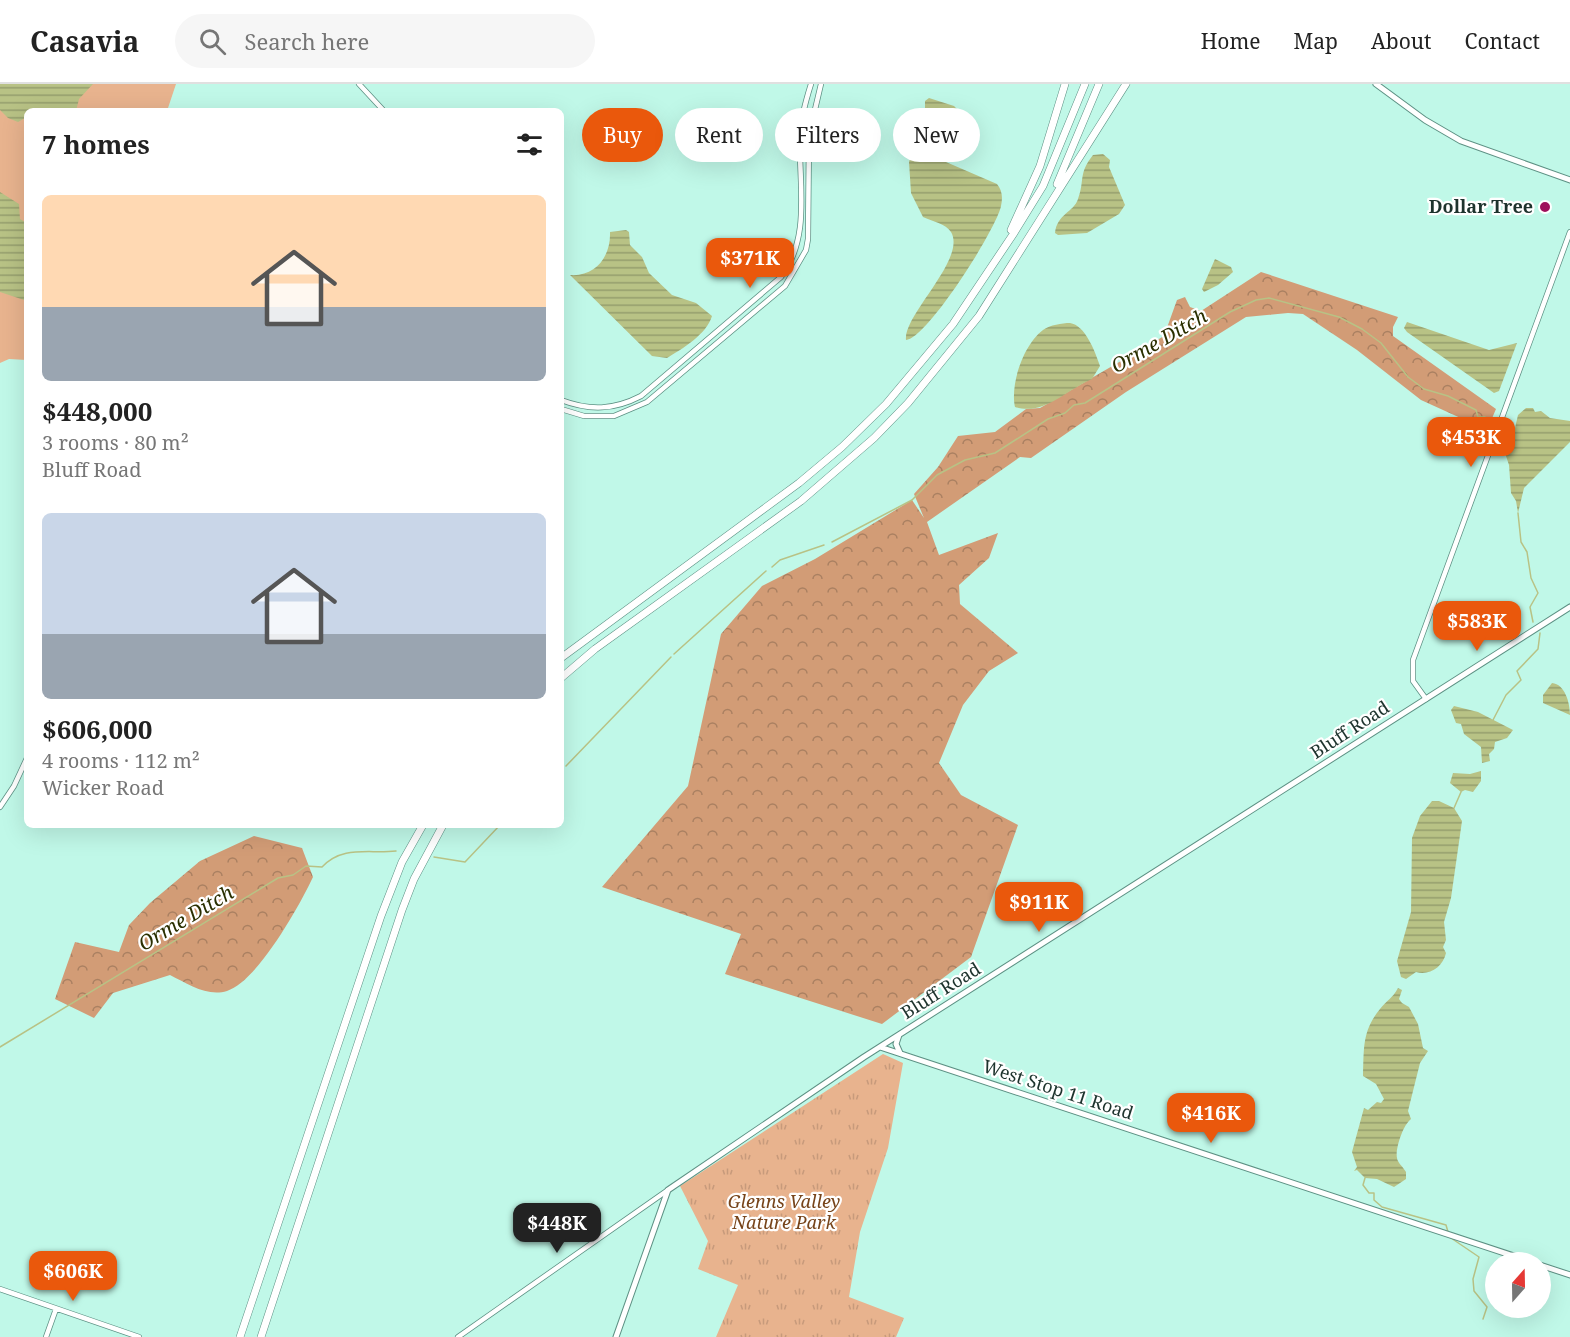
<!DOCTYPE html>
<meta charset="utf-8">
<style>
body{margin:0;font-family:"Noto Serif",serif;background:#f6f6f6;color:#222;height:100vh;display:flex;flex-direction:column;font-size:22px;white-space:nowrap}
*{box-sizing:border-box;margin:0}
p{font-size:20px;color:#767676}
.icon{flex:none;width:33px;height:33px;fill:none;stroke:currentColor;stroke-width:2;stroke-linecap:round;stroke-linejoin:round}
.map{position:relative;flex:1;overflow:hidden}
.panel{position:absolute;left:24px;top:24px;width:540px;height:720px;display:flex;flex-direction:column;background:#fff;border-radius:9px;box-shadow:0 6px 24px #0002}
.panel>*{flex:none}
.guide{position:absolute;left:582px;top:24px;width:570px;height:54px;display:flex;gap:12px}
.needle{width:39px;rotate:20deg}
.buttons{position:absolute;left:1485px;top:1168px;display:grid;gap:12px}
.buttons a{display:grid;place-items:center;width:66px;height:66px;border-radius:50%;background:#fff;box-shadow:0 6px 24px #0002;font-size:30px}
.price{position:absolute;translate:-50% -51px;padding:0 14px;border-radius:12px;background:#ea580c;color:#fff;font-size:20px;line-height:39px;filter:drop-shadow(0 2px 3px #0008)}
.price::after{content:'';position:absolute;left:50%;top:36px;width:18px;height:14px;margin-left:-9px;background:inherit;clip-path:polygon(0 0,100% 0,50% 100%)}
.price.current{background:#222;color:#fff}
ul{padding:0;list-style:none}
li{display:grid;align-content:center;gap:12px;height:318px;padding:0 18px}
li span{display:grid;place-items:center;height:186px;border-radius:9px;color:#555}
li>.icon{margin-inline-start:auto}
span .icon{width:108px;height:108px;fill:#fffc;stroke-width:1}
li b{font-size:26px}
h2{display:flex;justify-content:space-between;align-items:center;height:72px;padding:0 18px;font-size:26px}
.chip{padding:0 21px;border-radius:27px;background:#fff;box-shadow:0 6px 24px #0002;font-size:21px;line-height:54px}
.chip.current{background:#ea580c;color:#fff}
header{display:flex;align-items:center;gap:36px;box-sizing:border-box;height:84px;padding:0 30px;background:#fff;border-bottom:2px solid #e0e0e0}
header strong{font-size:28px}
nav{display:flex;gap:33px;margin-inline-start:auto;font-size:21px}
.search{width:420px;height:54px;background:#f6f6f6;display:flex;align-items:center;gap:15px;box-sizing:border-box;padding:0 21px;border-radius:33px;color:#767676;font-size:22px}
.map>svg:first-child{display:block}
.green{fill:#e8b38e}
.forest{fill:url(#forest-crowns)}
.park{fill:url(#park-tufts)}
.water{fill:url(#water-rules)}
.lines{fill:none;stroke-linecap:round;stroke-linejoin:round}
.stream{stroke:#b8c285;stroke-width:1.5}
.tertiary-casing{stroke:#5d9184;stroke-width:6}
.secondary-casing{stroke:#5d9184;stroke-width:7}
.motorway-casing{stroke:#5d9184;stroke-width:8}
.tertiary{stroke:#fff;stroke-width:4.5}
.secondary{stroke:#fff;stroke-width:5}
.motorway{stroke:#fff;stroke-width:7}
.poi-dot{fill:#9e105b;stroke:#fff;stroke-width:2}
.labels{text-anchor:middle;stroke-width:4.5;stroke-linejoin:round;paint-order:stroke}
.poi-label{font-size:18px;font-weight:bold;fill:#1d332d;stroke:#fff;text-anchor:end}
.street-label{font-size:18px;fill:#1d332d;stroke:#fff}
.park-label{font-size:18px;font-style:italic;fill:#77441a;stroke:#fff}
.water-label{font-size:20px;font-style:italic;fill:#2a2f00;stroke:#fff}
</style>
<header>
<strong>Casavia</strong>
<div class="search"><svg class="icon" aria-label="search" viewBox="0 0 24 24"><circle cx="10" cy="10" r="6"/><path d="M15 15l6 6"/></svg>Search here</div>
<nav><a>Home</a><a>Map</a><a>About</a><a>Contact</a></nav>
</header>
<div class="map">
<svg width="1570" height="1253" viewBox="0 0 1570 1253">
<defs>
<pattern id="forest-crowns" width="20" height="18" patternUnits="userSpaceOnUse" patternTransform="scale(1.5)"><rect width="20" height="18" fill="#d29c76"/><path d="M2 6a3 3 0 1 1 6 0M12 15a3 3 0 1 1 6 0" fill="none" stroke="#aa8061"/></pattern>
<pattern id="park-tufts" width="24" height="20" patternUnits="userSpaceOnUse" patternTransform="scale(1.5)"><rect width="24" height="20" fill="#e8b38e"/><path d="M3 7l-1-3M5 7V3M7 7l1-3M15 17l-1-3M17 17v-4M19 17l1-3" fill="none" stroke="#c79a7b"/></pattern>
<pattern id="water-rules" width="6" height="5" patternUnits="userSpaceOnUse" patternTransform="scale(1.5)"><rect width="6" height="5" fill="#b8c285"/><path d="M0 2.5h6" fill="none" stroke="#959e6d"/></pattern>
</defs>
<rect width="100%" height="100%" fill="#c0f8e8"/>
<!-- green -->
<path class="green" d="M0,0H176L167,27H27V276L9,275L0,279Z"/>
<!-- forest -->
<path class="forest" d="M1261,188L1398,233L1393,243V252L1496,325L1487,346L1421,316L1357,266L1303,230L1288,229L1246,233L1126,308L1031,374L1020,373L927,438L939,471L998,449L989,474L959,501L960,520L1018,569L989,587L963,621L939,679L961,711L1018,741L971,873L882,940L725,890L741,850L602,803L688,702L721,550L762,502L815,475L912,416L924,434L914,410L938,383L958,352L995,348L1026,325L1040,324L1164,252L1177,216L1185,213L1190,223L1201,227Z
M254,752L302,764L313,793C300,821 257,898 227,907C207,913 188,900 170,891L113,909L94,934L55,915L75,858L119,868L129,841L150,819L200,777Z"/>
<!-- park -->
<path class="park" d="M883,970L903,979L888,1064L860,1148L849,1213L904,1234L896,1253H716L738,1201L698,1185L708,1157L680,1102Z"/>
<!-- water -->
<path class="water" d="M0,0H93L79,15L76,27H27V33L18,38L8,34L0,26Z
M929,14L954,22L959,27L946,78L997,100C1002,106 1003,113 1001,122C997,144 927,255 906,256C903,231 967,175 951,148C946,140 932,137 923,133L911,109L909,78L925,32V17Z
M1093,71L1103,70L1110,76L1109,83L1125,121L1119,130L1087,149L1058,151L1055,149C1057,130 1074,128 1078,115C1085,96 1078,90 1093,71Z
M0,108L19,120L20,135L27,139V217L0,208Z
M626,146L629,148L630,161L642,173L649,189L672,211L696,219L712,232C707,250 682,265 667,274L652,272L570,191C595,193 611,173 610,148Z
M1215,175L1231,183L1233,188L1218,201L1204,208L1202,205Z
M1407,238L1489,266L1517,259L1499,307L1494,309L1407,248L1404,244Z
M1070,239C1085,241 1095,267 1100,282L1092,295C1066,306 1044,332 1015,323C1010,301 1023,261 1043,246C1050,241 1062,239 1070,239Z
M1526,324H1533L1535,328L1541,327L1550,334L1570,337V358L1524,404L1518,429L1516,417L1511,409L1509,381L1504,366L1500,364L1498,352L1502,357H1506L1508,350L1500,344L1510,346L1515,344L1518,331Z
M1552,599C1565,600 1570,619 1570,631L1543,619V611Z
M1454,622L1478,628L1513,646L1507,654L1495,658L1494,665L1489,670L1490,677L1482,679L1481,663L1464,650L1461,640L1456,639L1451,626Z
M1481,687V697L1473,708L1465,706L1461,708L1450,699L1453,689L1470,690Z
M1432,717H1439L1454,724L1462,737L1451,814L1444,838L1446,856L1443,863L1446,869C1443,883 1429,892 1416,888L1406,895L1401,893L1397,877L1411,828L1412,754L1420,732Z
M1398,904L1402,906L1399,915L1402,919L1409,923L1418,940L1423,964L1428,967L1420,979L1408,1027L1411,1035C1403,1041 1395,1065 1397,1074C1397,1078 1404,1084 1406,1088V1095L1394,1103L1377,1095L1365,1094L1357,1086L1354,1087L1357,1083L1352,1068L1364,1024L1368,1026L1377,1018L1381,1019L1384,1015L1376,1000L1363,992C1364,964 1362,947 1380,925C1387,916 1392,915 1398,904Z"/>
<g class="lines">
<!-- stream -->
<path class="stream" d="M1518,429L1521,458L1527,468L1531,494L1538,509L1530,523L1533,538
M832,458L912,416L937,391L965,376L995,369L1048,335L1065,329L1074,321L1085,319L1230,228L1256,216L1269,214L1339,233L1362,245L1381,259L1408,293L1424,305L1448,312L1476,326L1478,333H1485L1495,341
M772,483L780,476L824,461
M674,570L766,487
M1493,636L1506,611L1521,596L1517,587L1538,565L1540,549
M566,682L671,573
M1454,724L1461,708
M434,773L465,778L500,741
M0,963L278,794L293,791L306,782L322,783C343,761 368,770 396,767
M1365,1094L1363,1101L1369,1109H1374V1116L1382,1123L1446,1141L1448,1148
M1451,1154L1479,1173L1473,1195L1474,1207L1487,1223L1483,1235"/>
<!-- tertiary casing -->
<g class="tertiary-casing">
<path id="tertiary" d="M359,0L384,27
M561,316C590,327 614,326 641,312L781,193C812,152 798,98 800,50C801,33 806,16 811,0
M561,325L584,332H614L647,318L785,202L806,166L808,155L809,51L821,0
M1426,615L1413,597V576L1570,148
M0,723L14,702L27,674
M0,1205L139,1253
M46,1253L56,1225
M458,1253L668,1106"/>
</g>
<!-- secondary casing -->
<g class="secondary-casing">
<path id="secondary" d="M1376,0L1425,36L1461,57L1570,96
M899,951L896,960L900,969
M880,963L1535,1179
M1540,1181L1570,1191
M616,1253L668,1106L864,973L1570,523"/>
</g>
<!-- motorway casing -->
<g class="motorway-casing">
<path id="motorway" d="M1057,100L1099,0
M1011,146L1040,82L1065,0
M561,574L799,399L842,363L886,320L953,240L1014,149L1043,102L1085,0
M561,594L595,565L801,417L874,354L908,319L979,232L1126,0
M240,1253L381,832L402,778L423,741
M261,1253L402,826L414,795L443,741"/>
</g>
<!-- tertiary -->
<use href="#tertiary" class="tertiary"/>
<!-- secondary -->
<use href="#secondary" class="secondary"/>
<!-- motorway -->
<use href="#motorway" class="motorway"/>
</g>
<!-- markers -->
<circle class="poi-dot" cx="1545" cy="123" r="6"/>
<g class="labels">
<!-- poi labels -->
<g class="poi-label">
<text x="1533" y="129">Dollar Tree</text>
</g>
<!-- street labels -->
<g class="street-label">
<text transform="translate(1350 646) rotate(-33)" y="6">Bluff Road</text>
<text transform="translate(941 907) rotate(-32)" y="6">Bluff Road</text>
<text transform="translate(1058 1006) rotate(18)" y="6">West Stop 11 Road</text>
</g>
<!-- park labels -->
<g class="park-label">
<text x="784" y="1124">Glenns Valley<tspan x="784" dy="21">Nature Park</tspan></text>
</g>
<!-- water labels -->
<g class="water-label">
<text transform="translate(1159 257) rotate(-30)" y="7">Orme Ditch</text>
<text transform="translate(186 834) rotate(-31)" y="7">Orme Ditch</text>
</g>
</g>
</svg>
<div class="buttons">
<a><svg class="needle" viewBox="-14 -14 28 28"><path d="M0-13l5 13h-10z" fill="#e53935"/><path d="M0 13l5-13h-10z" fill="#767676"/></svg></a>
</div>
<b class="price" style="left:750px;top:205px">$371K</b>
<b class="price" style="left:1471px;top:384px">$453K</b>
<b class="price" style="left:1477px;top:568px">$583K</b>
<b class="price" style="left:1039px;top:849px">$911K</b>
<b class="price" style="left:1211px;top:1060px">$416K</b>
<b class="price current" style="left:557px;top:1170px">$448K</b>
<b class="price" style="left:73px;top:1218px">$606K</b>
<div class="guide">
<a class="chip current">Buy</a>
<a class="chip">Rent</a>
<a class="chip">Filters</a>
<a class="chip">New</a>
</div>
<section class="panel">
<h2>7 homes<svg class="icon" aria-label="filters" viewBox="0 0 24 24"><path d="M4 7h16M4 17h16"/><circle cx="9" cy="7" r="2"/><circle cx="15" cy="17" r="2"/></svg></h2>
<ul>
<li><span style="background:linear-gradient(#ffd9b3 60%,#9aa5b1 0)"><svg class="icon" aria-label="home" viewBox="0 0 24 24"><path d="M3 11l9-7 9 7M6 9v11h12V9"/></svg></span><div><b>$448,000</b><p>3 rooms · 80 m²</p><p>Bluff Road</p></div></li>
<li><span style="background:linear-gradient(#c9d6e8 65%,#9aa5b1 0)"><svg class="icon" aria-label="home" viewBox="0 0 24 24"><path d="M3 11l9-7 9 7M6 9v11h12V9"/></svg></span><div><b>$606,000</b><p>4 rooms · 112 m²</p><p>Wicker Road</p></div></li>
</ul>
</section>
</div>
